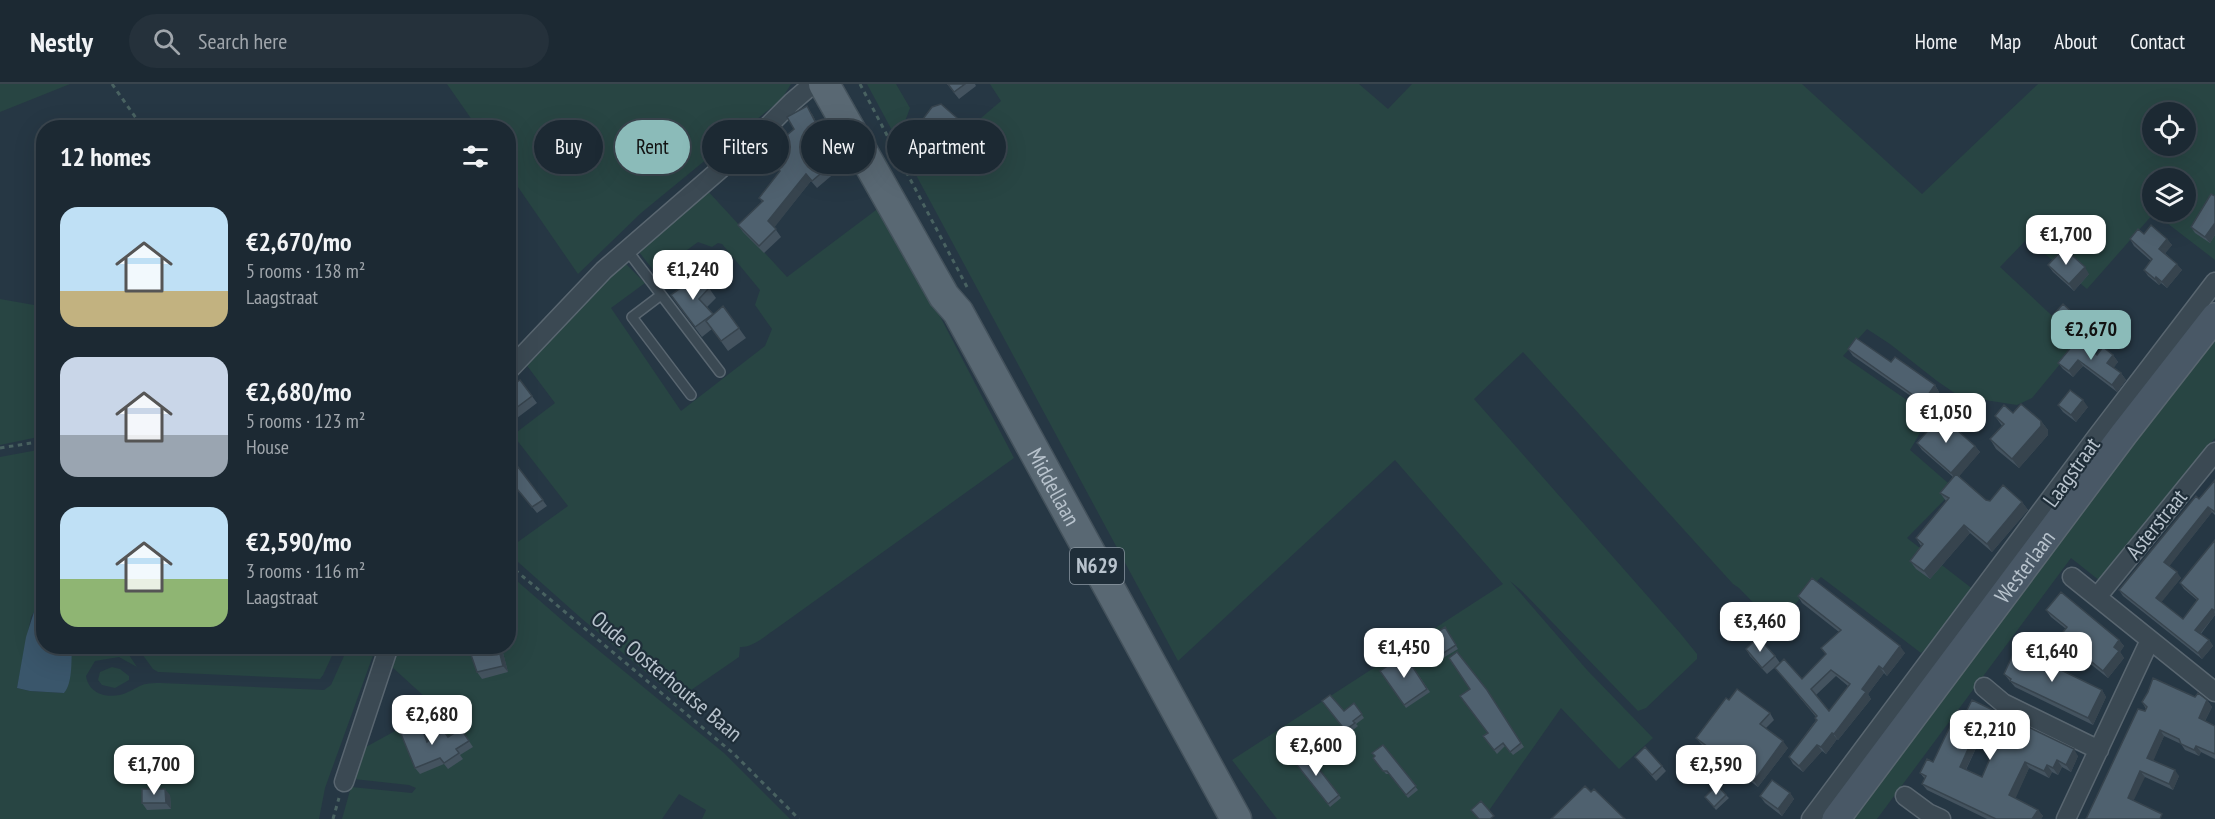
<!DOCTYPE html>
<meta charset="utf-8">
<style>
body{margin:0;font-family:"PT Sans Narrow",sans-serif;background:#25313b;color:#f1f3f6;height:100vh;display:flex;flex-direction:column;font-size:22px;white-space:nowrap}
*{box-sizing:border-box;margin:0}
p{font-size:20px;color:#a0a6ac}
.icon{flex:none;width:33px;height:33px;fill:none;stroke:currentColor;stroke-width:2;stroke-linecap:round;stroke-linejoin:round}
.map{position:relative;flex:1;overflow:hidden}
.side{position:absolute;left:36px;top:36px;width:480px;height:534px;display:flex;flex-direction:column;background:#1c2933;border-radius:24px;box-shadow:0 6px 24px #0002,0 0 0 2px #3a454e}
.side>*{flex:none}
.hud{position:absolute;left:534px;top:36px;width:570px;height:54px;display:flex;gap:12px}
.fabs{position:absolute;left:2142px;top:18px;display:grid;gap:12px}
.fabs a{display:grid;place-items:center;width:54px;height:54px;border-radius:50%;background:#1c2933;box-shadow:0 6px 24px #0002,0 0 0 2px #3a454e;font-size:30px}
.price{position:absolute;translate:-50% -51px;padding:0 14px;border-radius:12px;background:#fff;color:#222;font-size:20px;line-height:39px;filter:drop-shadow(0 2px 3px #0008)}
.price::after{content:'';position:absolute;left:50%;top:36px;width:18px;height:14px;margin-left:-9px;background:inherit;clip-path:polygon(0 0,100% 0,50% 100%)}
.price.on{background:#8bbbb9;color:#111}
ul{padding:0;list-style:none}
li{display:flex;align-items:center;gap:18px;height:150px;padding:0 24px}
li span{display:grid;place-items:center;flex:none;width:168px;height:120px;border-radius:18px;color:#555}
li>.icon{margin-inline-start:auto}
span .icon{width:72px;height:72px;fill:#fffc;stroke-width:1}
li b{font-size:26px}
h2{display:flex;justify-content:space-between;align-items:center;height:72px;padding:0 24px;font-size:26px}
.pill{padding:0 21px;border-radius:27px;background:#1c2933;box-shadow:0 6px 24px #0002,0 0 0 2px #3a454e;font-size:21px;line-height:54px}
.pill.on{background:#8bbbb9;color:#111}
header{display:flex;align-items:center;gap:36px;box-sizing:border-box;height:84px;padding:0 30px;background:#1c2933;border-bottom:2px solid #3a454e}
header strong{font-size:28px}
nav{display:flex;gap:33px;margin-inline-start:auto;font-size:21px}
.search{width:420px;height:54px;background:#25313b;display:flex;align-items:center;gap:15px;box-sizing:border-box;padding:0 21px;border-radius:33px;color:#a0a6ac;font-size:22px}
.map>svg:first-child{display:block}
.green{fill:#284543;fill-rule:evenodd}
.water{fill:#3a566b}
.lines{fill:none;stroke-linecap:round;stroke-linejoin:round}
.lane-casing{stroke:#596670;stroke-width:12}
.street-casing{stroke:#596670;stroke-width:21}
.secondary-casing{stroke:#596670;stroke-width:30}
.primary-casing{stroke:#44525c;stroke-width:33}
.path{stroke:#496261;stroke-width:3;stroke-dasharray:4.5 4.5;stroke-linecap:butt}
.lane{stroke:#3b4953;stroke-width:9}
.street{stroke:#3b4953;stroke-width:18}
.secondary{stroke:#495866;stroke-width:27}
.primary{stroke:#596873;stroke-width:30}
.wall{fill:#44535f;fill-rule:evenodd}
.shaded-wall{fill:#37444e}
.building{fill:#4f616f;stroke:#37444e;stroke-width:1.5;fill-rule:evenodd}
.labels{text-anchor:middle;stroke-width:4.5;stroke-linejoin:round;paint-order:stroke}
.shield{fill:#1f2e39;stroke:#8a96a1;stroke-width:1.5}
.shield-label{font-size:21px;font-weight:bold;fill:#b8c3cd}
.street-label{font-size:22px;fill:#b8c3cd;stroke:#1f2e39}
</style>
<header>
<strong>Nestly</strong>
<div class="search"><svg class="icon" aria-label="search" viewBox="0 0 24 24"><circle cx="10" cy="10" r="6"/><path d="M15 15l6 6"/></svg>Search here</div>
<nav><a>Home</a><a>Map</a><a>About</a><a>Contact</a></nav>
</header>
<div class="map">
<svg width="2215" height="735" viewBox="0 0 2215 735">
<rect width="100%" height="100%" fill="#263744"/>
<!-- green -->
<path class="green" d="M0,0H70L0,28Z
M447,0H791L781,16L708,74L641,129L578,190L509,90L508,44L477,43Z
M867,0H896L910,24L904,40L927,80L1001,17L990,0H1359L1388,25L1412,0H1802L1922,110L2038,0H2215V176L2154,129L2087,205L2027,155L2000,183L2079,257L2032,314L2017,321L1959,312L1937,297L1890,260L1867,245L1843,272L1930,332L1910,366L1955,405L1907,454L1974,506L1930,562L1921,569L1821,493L1775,541L1739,504L1733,500L1523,268L1474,315L1680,549L1697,570V575L1646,624L1638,627L1522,507L1510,497L1587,586L1653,654L1619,685L1561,624L1483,735H1277L1232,676L1503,500L1395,376L1178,577ZM2152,28H2186V62H2152ZM2152,94H2186V128H2152Z
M706,105L787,193L880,123L931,215L1014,374L777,544C766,551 753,564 740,563L739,573L678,615L581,534L509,470L508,465L568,422L513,351L555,319L525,279L624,178L645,199L611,224L681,327L765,262L772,245L755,221L760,206L722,160L718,159L712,163L698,158L676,174V187L662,197L639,168Z
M0,215L34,221L43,280V352L0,361Z
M2215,258V354L2100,497L2071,474L1877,735H1851L1948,609L2092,412L2203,266Z
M43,365V528H34L31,533L17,604L30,607L64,609L69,597L72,563L123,562L137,583L119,573L95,577L86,592C89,612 112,616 128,608C134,606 139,601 146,600C150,599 156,599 160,599L324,606L331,601L348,563H376L325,704L319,735H0V373Z
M509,490L570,543L724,669L790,735H702L706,726L679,710L662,735H342L351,703L412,709L416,704L409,701L354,695L364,664L437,624L391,582L398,563L508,562Z
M137,563H336L323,591L320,595L158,588L153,585Z
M112,583L120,585L129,592V596L115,604L102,601L98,596L100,588Z"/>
<!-- water -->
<path class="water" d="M34,528H43L44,562L72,563C71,576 73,599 64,609L30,607L17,604L26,553Z"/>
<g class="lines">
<!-- lane casing -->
<g class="lane-casing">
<path id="lane" d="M627,166L720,288
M661,211L632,233L691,311"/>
</g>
<!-- street casing -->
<g class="street-casing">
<path id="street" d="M508,287L604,186L755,55L792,18L813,0
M2072,493L2215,608
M2097,513L2215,368
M1984,603L2003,619L2099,666
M344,698L389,562
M1905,712L1928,729L1941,735
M1811,735L2095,355L2215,198
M2066,735L2150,556"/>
</g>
<!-- secondary casing -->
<g class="secondary-casing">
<g id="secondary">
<path id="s1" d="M1836,735L2123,351L2215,233"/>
</g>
</g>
<!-- primary casing -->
<g class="primary-casing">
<g id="primary">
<path id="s2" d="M824,0L944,212L958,228L1236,735"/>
</g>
</g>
<!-- path -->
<path class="path" d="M112,0L143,44
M860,0L967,203
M0,364L44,357
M508,480L734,670L799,735
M333,735L339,714"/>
<!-- lane -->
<use href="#lane" class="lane"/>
<!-- street -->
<use href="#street" class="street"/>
<!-- secondary -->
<use href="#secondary" class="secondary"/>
<!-- primary -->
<use href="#primary" class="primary"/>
</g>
<!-- wall -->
<path class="wall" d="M947,0H975L976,2L959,15Z
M812,30L827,58L818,63L837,87L817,104L811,97L774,143L781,153L764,169L743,148L738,141L762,118L759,114L780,88L765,70Z
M923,35L962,40L948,58L927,42Z
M2215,112V151L2210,159L2195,149L2191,143Z
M2144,150L2167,155L2172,161L2165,169L2182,186L2167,204L2161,199L2159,201L2148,192L2144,186L2151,177L2134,162L2130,155Z
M2048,181L2089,190L2074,207L2053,188Z
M709,204L716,214L707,223L713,231L723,222L746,254L728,267L712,245L702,253L678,221Z
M2053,231L2086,241L2091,247V252L2086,258H2081L2058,238Z
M1848,265L1891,278L1935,301L1939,308L1928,324L1853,272Z
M2097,271H2113L2118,278L2113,284L2121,289L2126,296L2117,308L2083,282L2073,293L2063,285L2058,279Z
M520,296L537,319L517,334L508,323Z
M2058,321L2088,323L2076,338L2063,328Z
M2013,329L2041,337L2048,346V351L2019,384L1996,365L1990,355L2002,342L1995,332Z
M1917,359L1975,362L1980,368L1959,392L1986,416L1990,417L2022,418L2028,426L1992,468L1970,449L1930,495L1916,485L1910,477L1921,462L1916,454L1946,417L1940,409L1953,393L1922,366Z
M518,383L547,422L537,429L508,394Z
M2215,396V431L2212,428L2169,482L2181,494L2161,518L2183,535L2197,516L2184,505L2180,499L2215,456V531L2201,550L2209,556L2213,562L2202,575L2123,512L2119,506Z
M1798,512L1905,569L1887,592L1884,589L1868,610L1871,615L1838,656L1837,655L1826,670L1822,667L1803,688L1793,680L1789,673L1816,636L1815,634L1816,633L1775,584L1802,595L1826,571L1821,564L1839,548L1802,519ZM1836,592L1848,602L1829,627L1816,611Z
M2046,526L2119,556L2124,562L2120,568L2124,574L2108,594L2064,559L2060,552L2066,545L2051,533Z
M1445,543L1458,565L1438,577L1425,556Z
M479,562H500L502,565L508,588L482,595L477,588Z
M1746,565L1775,572L1780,579L1767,590L1750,572Z
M1403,568L1430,608L1406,624L1380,587L1392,579Z
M2004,590L2102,606L2106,613L2093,641L2015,603Z
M1487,606L1524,663L1513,671L1505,662L1497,670L1483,652L1487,649Z
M2195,613L2207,616L2212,623L2205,637L2215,642V675L2201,668L2199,672L2185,666L2181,660L2164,652L2153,676L2179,692L2173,706L2145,693L2086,735L2146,625L2142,618Z
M1729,616L1770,629L1774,636L1766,644L1788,664L1758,703L1701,660L1696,654Z
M1322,617L1344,627L1354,619L1364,634L1356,640L1358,642L1348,650Z
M1965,630L2078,672L2071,688L2062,683L2058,691L2052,688L2049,694L2029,684L2015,714L2038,726L2043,732L2041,735H1987L1927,706L1922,700L1925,695L1920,689L1933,678ZM1978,660L1993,667L1982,693L1966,686Z
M421,642L425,649L428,657L448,653L461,645L473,663L460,671L463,675L448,685L444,680L420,690L415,684Z
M1383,661L1418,706L1408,714L1389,690H1386L1375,677Z
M1305,667L1341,714L1330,723L1293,676Z
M1635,673L1662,682L1666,687L1656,697Z
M1790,709L1794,715L1782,732L1765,719L1760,712Z
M170,711L171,725L147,726L142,719Z
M1726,711L1729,714L1716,726L1705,713Z"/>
<!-- shaded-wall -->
<path class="shaded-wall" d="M807,22L812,30L827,58L822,51Z
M957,34L962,40L948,58L943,51Z
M806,90L811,97L774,144L768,137Z
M2215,139V151L2210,159L2205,153Z
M2167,155L2172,161L2164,171L2159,165Z
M2177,180L2182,186L2167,204L2162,198Z
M2085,183L2089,190L2074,207L2069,200Z
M2156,193L2161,199L2159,201L2155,195Z
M2086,241L2091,247V252L2086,258L2081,252Z
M2113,271L2118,278L2112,286L2107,279Z
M2078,276L2083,282L2073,293L2069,287Z
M2121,289L2126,296L2117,308L2112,301Z
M1935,301L1939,308L1928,324L1923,318Z
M2083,316L2088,323L2076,338L2071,331Z
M2041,337L2048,346V351L2019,384L2012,375Z
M1975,362L1980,368L1956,396L1951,389Z
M2022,418L2028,426L1992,468L1987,460Z
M2208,423L2212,428L2168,484L2164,478Z
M1964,441L1970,449L1930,495L1924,487Z
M2177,488L2181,494L2160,520L2156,514Z
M2212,525L2215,529V531L2199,551L2195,546Z
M2119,556L2124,562L2120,568L2124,574L2108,594L2103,587L2114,563Z
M2209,556L2213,562L2202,575L2198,569Z
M498,562H500L502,565L508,588L503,582Z
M1900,562L1905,569L1887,592L1883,585Z
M1879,582L1884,589L1868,610L1871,615L1838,656L1834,650L1862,605Z
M2102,606L2106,613L2093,641L2088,634Z
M2207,616L2212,623L2203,641L2199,634Z
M421,642L425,649L431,664L427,658Z
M2160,646L2164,652L2152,680L2147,674Z
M1832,649L1837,655L1826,670L1821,663Z
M1973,654L1978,660L1964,689L1960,683Z
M1783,657L1788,664L1758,703L1754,697Z
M1817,661L1822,667L1803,688L1799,682Z
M2196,662L2201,668L2199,672L2194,666Z
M2074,665L2078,672L2071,688L2066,681Z
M2057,676L2062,683L2058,691L2053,684Z
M2025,678L2029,684L2014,718L2009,711Z
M2047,681L2052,688L2049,694L2044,687Z
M2175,686L2179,692L2173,706L2169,700Z
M2140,687L2145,693L2132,720L2128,714Z
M165,705L170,711L171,725L166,719Z
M1790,709L1794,715L1782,732L1778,725Z
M2038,726L2043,732L2041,735H2032Z"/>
<!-- building -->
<path class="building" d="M948,0H965L954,8Z
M941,20L957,34L943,51L923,35L932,23Z
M807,22L822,51L812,56L832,80L812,97L806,90L768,137L776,145L759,162L738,141L763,117L759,114L780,87L765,70L794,45L787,33Z
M2211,110L2215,112V139L2205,153L2191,143Z
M2151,141L2167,155L2159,165L2177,180L2162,198L2156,193L2155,195L2144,186L2152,175L2130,155L2138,145L2144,150Z
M2064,164L2085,183L2069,200L2048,181Z
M699,191L709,204L699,215L713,230L695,243L671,211Z
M2063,220L2086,241V246L2081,252H2076L2053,231Z
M723,222L739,244L721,257L706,237Z
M1856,254L1891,278L1895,273L1935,301L1923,318L1848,265Z
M2077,256L2097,271L2103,263L2113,271L2107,279L2121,289L2112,301L2078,276L2069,287L2058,279Z
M520,296L532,312L512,327L508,322V304Z
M2070,306L2083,316L2071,331L2058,321Z
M2021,320L2041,337V342L2012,375L1990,355L2004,340L1995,332L2004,321L2013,329Z
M1941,332L1975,362L1951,389L1917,359Z
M518,383L543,416L532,423L508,394V391Z
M1956,390L1986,416L1990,417L2003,401L2022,418L1987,460L1964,441L1924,487L1910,477L1923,460L1916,454L1949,414L1940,409Z
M2215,396V428L2208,423L2164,478L2177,488L2156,514L2183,535L2198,515L2180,499L2215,456V527L2212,525L2195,546L2209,556L2198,569L2119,506L2196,412L2199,415Z
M1812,494L1900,562L1883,585L1879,582L1862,605L1866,608L1834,650L1832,649L1821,663L1817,661L1799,682L1789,673L1817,636L1815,634L1817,632L1775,584L1784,575L1802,595L1826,570L1821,564L1841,546L1798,512ZM1831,586L1850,600L1829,627L1811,605Z
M2061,508L2119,556L2114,563L2119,567L2103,587L2060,552L2067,543L2046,526Z
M1445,543L1456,561L1436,574L1425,556Z
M1758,553L1775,572L1762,584L1746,565Z
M479,562H498L503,582L477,588L469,565Z
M2016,564L2102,606L2088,634L2010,597L2011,595L2004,590Z
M1403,568L1427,605L1404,621L1380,587L1392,579L1390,576Z
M1457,568L1487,606L1521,659L1510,668L1503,659L1494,666L1483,652L1488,649L1460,612L1470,605L1449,574Z
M2153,594L2195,613L2198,609L2207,616L2199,634L2215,642V670L2196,662L2194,666L2181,660L2179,655L2160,646L2147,674L2175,686L2169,700L2140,687L2128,714L2162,730L2160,735H2086L2138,625L2145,627L2147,623L2142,618L2148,608Z
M1737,605L1770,629L1760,640L1783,657L1754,697L1696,654L1726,614L1729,616Z
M1330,611L1344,627L1354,619L1362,630L1353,637L1355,639L1345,646L1322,617Z
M1972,616L2074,665L2066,681L2057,676L2053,684L2047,681L2044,687L2025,678L2009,711L2038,726L2032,735H1996L1922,700L1926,692L1920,689L1927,675L1933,678L1958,626L1965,630ZM1973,654L1995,663L1982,693L1960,683Z
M421,642L427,658L443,646L448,653L461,645L469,657L456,665L459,669L444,679L440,674L415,684L401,650Z
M1383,661L1416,702L1406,711L1387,687H1383L1373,674L1375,672L1372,669Z
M1645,663L1662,682L1652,691L1635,673Z
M1305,667L1339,711L1328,720L1293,676Z
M1772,696L1790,709L1778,725L1760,712Z
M1717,701L1726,711L1714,723L1705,713Z
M1585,702L1591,708L1594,705L1625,735H1551Z
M142,705H165L166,719H142Z
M1481,717L1494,732L1490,735H1479L1471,726Z"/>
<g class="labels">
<!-- shield labels -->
<rect class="shield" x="1070" y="464" width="54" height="36" rx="4.5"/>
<g class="shield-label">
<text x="1097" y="489">N629</text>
</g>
<!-- street labels -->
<g class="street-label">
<text transform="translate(2071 388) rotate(-54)" y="8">Laagstraat</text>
<text dy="8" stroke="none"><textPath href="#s2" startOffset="464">Middellaan</textPath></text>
<text transform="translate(2156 440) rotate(-51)" y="8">Asterstraat</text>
<text dy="8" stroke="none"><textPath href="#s1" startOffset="315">Westerlaan</textPath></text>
<text transform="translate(667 592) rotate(40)" y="8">Oude Oosterhoutse Baan</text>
</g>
</g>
</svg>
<div class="fabs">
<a><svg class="icon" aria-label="locate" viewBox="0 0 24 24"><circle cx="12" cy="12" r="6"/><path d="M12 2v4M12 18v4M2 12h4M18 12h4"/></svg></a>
<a><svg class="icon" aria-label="layers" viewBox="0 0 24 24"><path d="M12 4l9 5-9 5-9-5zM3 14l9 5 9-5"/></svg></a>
</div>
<b class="price" style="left:2066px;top:182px">€1,700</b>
<b class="price" style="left:693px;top:217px">€1,240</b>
<b class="price on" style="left:2091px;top:277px">€2,670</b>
<b class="price" style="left:1946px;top:360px">€1,050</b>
<b class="price" style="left:1760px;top:569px">€3,460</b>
<b class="price" style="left:1404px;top:595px">€1,450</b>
<b class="price" style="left:2052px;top:599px">€1,640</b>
<b class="price" style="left:432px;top:662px">€2,680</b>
<b class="price" style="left:1990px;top:677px">€2,210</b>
<b class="price" style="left:1316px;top:693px">€2,600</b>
<b class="price" style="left:154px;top:712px">€1,700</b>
<b class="price" style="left:1716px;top:712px">€2,590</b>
<div class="hud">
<a class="pill">Buy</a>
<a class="pill on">Rent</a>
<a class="pill">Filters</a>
<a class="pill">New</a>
<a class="pill">Apartment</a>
</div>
<section class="side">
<h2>12 homes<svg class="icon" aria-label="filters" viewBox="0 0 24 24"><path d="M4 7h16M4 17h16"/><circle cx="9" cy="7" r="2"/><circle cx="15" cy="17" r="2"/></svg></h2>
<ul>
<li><span style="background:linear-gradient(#bfe0f5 70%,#c2b280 0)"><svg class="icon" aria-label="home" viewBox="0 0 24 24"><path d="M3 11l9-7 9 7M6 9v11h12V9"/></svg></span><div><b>€2,670/mo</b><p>5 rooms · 138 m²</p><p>Laagstraat</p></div></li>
<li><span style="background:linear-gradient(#c9d6e8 65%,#9aa5b1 0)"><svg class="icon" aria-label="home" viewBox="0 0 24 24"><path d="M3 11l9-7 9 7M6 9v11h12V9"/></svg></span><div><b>€2,680/mo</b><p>5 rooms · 123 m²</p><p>House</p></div></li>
<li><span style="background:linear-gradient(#bfe0f5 60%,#8fb573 0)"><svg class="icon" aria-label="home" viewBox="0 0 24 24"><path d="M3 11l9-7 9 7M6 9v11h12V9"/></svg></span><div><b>€2,590/mo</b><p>3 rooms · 116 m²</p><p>Laagstraat</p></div></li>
</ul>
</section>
</div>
